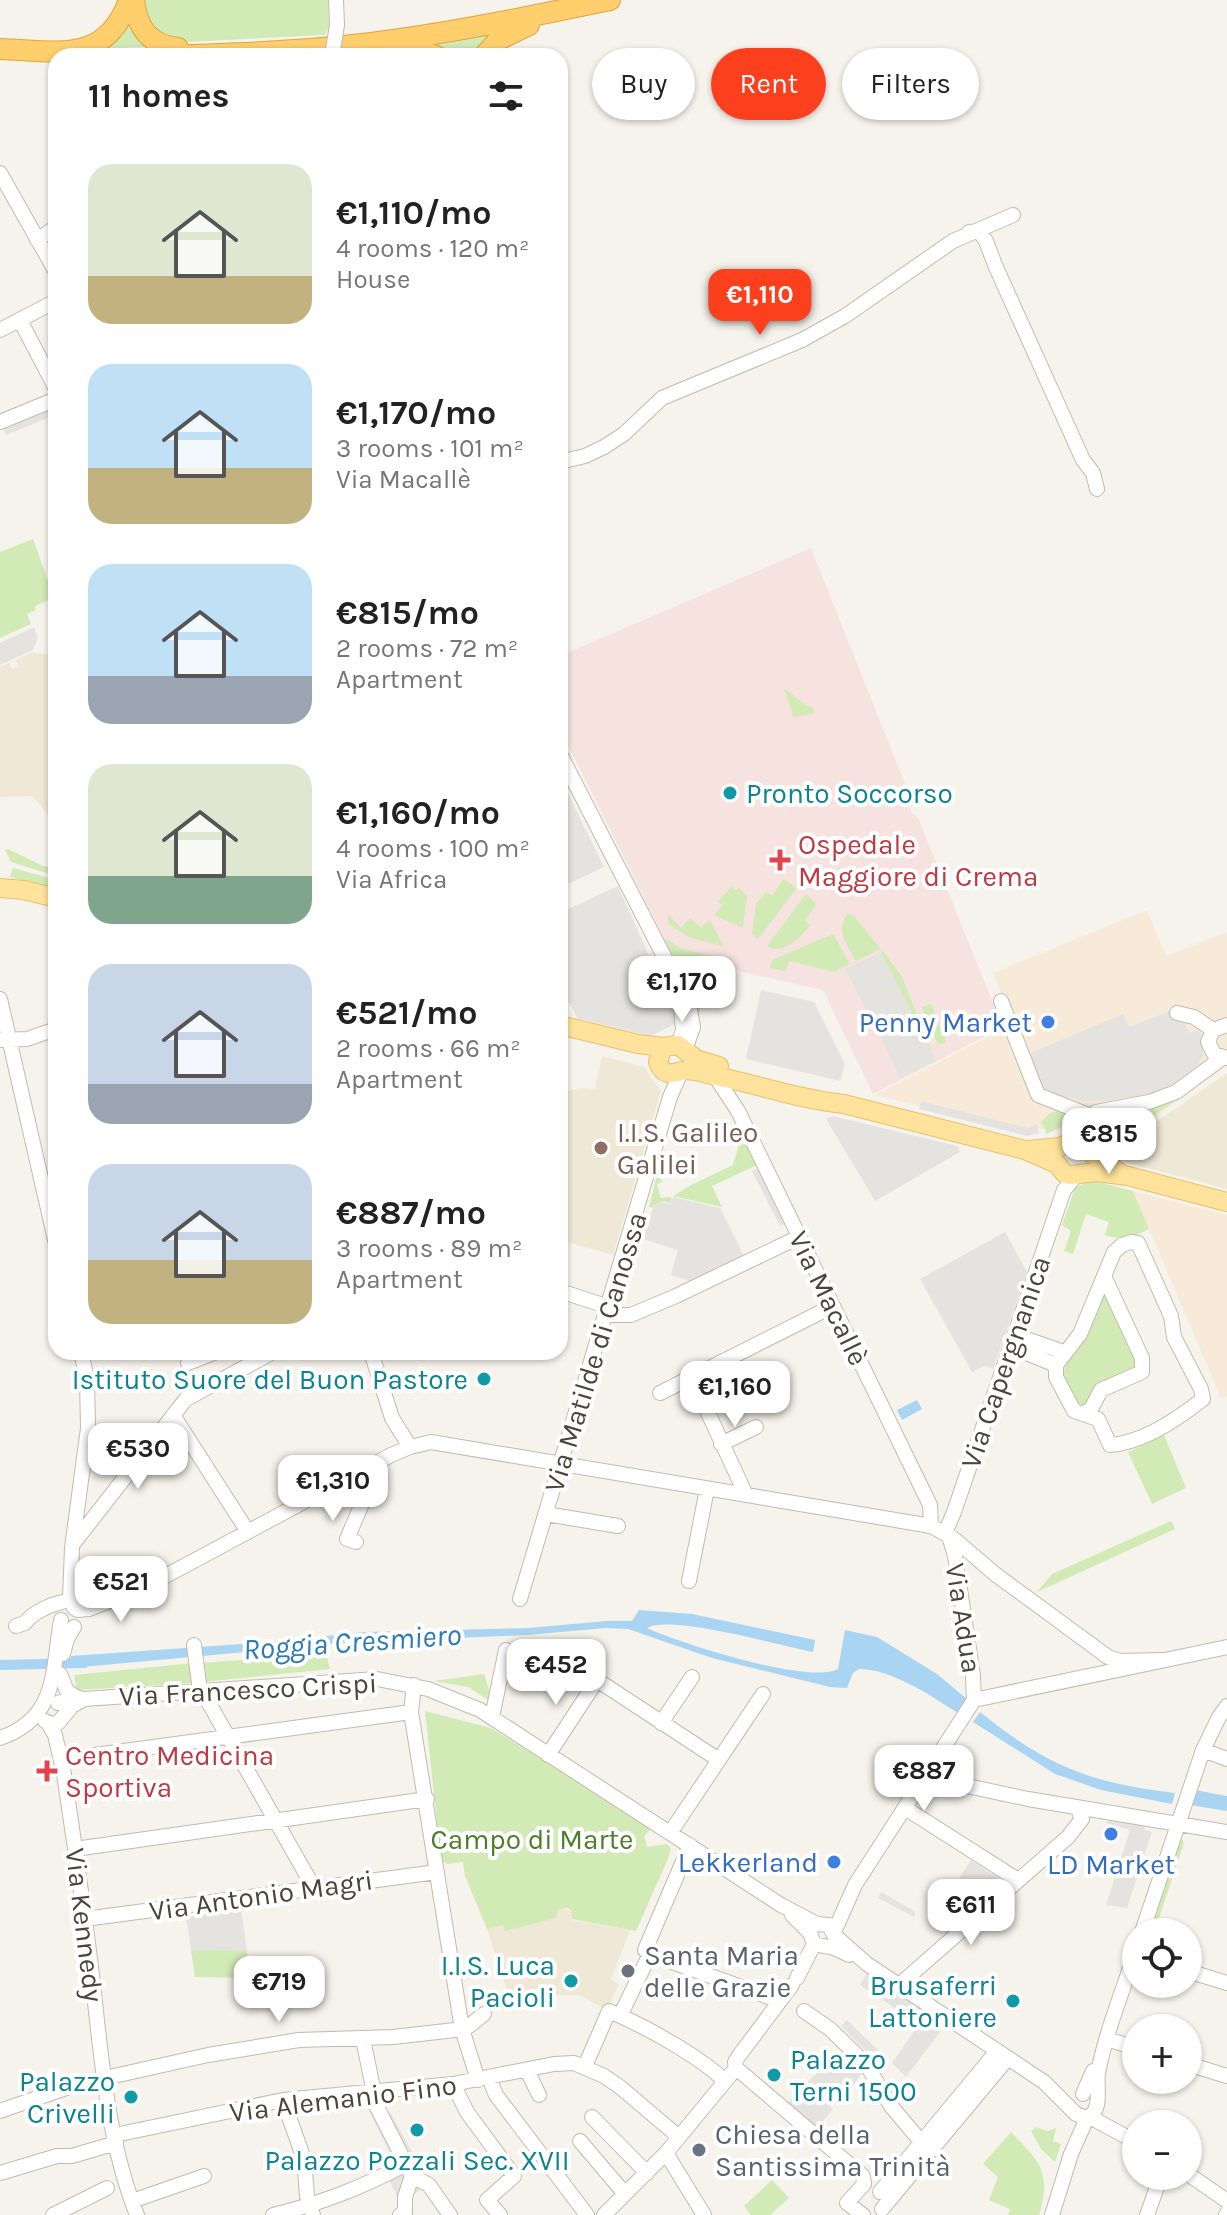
<!DOCTYPE html>
<meta charset="utf-8">
<style>
body{margin:0;font-family:Karla,sans-serif;background:#f6f6f6;color:#222;height:100vh;display:flex;flex-direction:column;font-size:30px;white-space:nowrap}
*{box-sizing:border-box;margin:0}
p{font-size:26px;color:#767676}
.icon{flex:none;width:44px;height:44px;fill:none;stroke:currentColor;stroke-width:2;stroke-linecap:round;stroke-linejoin:round}
.map{position:relative;flex:1;overflow:hidden}
.sheet{position:absolute;left:48px;top:48px;width:520px;height:1312px;display:flex;flex-direction:column;background:#fff;border-radius:24px;box-shadow:0 2px 6px #0004}
.sheet>*{flex:none}
.top-card{position:absolute;left:592px;top:48px;width:514px;height:72px;display:flex;gap:16px}
.buttons{position:absolute;left:1122px;top:1918px;display:grid;gap:16px}
.buttons a{display:grid;place-items:center;width:80px;height:80px;border-radius:50%;background:#fff;box-shadow:0 2px 6px #0004;font-size:40px}
.price{position:absolute;translate:-50% -68px;padding:0 18px;border-radius:16px;background:#fff;color:#222;font-size:26px;line-height:52px;filter:drop-shadow(0 2px 4px #0008)}
.price::after{content:'';position:absolute;left:50%;top:48px;width:24px;height:18px;margin-left:-12px;background:inherit;clip-path:polygon(0 0,100% 0,50% 100%)}
.price.selected{background:#fc3f1d;color:#fff}
ul{padding:0;list-style:none}
li{display:flex;align-items:center;gap:24px;height:200px;padding:0 40px}
li span{display:grid;place-items:center;flex:none;width:224px;height:160px;border-radius:24px;color:#555}
li>.icon{margin-inline-start:auto}
span .icon{width:96px;height:96px;fill:#fffc;stroke-width:1}
li b{font-size:34px}
h2{display:flex;justify-content:space-between;align-items:center;height:96px;padding:0 40px;font-size:34px}
.pill{padding:0 28px;border-radius:36px;background:#fff;box-shadow:0 2px 6px #0004;font-size:28px;line-height:72px}
.pill.selected{background:#fc3f1d;color:#fff}
.map>svg:first-child{display:block}
.commercial{fill:#f7ead8}
.education{fill:#efe8d6}
.medical{fill:#f6e3e0}
.green{fill:#d2eab5}
.parking{fill:#e5e3e0}
.water{fill:#a9d4f2}
.lines{fill:none;stroke-linecap:round;stroke-linejoin:round}
.canal{stroke:#a9d4f2;stroke-width:10}
.minor-casing{stroke:#c2bbae;stroke-width:16}
.major-casing{stroke:#e6c16a;stroke-width:20}
.highway-casing{stroke:#e0a43c;stroke-width:22}
.minor{stroke:#fff;stroke-width:14}
.major{stroke:#ffe39c;stroke-width:18}
.highway{stroke:#ffcf6e;stroke-width:20}
.minor-bridge-casing{stroke:#c2bbae;stroke-width:16;stroke-linecap:butt}
.minor-bridge{stroke:#fff;stroke-width:14}
.culture-dot{fill:#0f9aa8;stroke:#fff;stroke-width:3}
.health-dot{fill:#e0444e;stroke:#fff;stroke-width:3}
.shop-dot{fill:#3f7fe0;stroke:#fff;stroke-width:3}
.education-dot{fill:#8d6e63;stroke:#fff;stroke-width:3}
.worship-dot{fill:#6b7280;stroke:#fff;stroke-width:3}
.labels{text-anchor:middle;stroke-width:8;stroke-linejoin:round;paint-order:stroke}
.culture-label{font-size:28px;fill:#0d838f;stroke:#fff;text-anchor:end}
.health-label{font-size:28px;fill:#be3a42;stroke:#fff;text-anchor:start}
.shop-label{font-size:28px;fill:#366cbe;stroke:#fff;text-anchor:end}
.education-label{font-size:28px;fill:#785e54;stroke:#fff;text-anchor:start}
.street-label{font-size:28px;fill:#4b4439;stroke:#fff}
.park-label{font-size:28px;fill:#4a7f2a;stroke:#fff}
.worship-label{font-size:28px;fill:#5b616d;stroke:#fff;text-anchor:start}
.water-label{font-size:30px;font-style:italic;fill:#2e7ab2;stroke:#fff}
</style>
<div class="map">
<svg width="1227" height="2215" viewBox="0 0 1227 2215">
<rect width="100%" height="100%" fill="#f6f3ec"/>
<!-- commercial -->
<path class="commercial" d="M1147,910L1166,956L1227,932V1066L1109,1150L1095,1127L1075,1120L1026,1133L875,1095L1013,1024L993,973Z
M1133,1191L1227,1215V1396L1221,1398Z"/>
<!-- education -->
<path class="education" d="M56,648V817L52,819L32,796L0,797V667L9,663L12,669L18,667L16,660L32,652L47,655Z
M602,1056L644,1067L661,1091L613,1255L560,1240V1093L582,1088L595,1089Z
M1227,1073V1189L1117,1160L1114,1151Z
M563,1908L572,1911V1920L630,1930L611,1980L619,1984L607,2010L579,1995H531L511,2002L487,1929L503,1925L505,1930L555,1916L558,1909Z"/>
<!-- medical -->
<path class="medical" d="M811,548L911,799V812L918,818L1003,1027L873,1094L823,990L673,956L560,729V656Z"/>
<!-- green -->
<path class="green" d="M141,0H328L329,27L325,35L166,43L156,38Z
M129,19L150,47L104,48Z
M491,32L476,56H443L428,43Z
M33,539L54,598L35,606L36,610L27,614L31,624L0,638V552Z
M784,688L807,706L812,707L814,713L797,717L793,716Z
M8,849L43,866L56,868V876L11,862L5,850Z
M13,868L56,880V889L10,877Z
M784,879L797,888L758,939L752,934L756,904L766,892L772,895Z
M732,886L735,890L739,888L747,896L743,928L714,915L722,905L718,901Z
M806,894L817,904L805,920L810,925C802,937 782,956 767,946Z
M668,914L681,928L690,918L701,927L710,920L724,947L688,937L668,924Z
M847,914L853,915L881,949L856,961C847,945 835,932 847,914Z
M833,934L850,964L834,972L789,961L786,971L770,968L772,960Z
M667,939L680,948L714,957L712,965L673,956L665,940Z
M883,951L901,975L931,1049L930,1051L878,953Z
M690,979L698,982V986L731,995L729,1001L706,996L697,1017L684,983Z
M931,1004L946,1042L940,1045L937,1043L922,1007Z
M1184,1094L1111,1147L1106,1144L1097,1125L1104,1116L1149,1109Z
M1056,1111L1075,1115L1078,1122L1070,1123L1047,1134L1041,1122L1049,1114Z
M742,1134L757,1165L712,1186L722,1207L673,1196L691,1185L733,1165Z
M657,1175L663,1182L657,1184L661,1198L672,1197L670,1203L664,1201L654,1205L653,1208L649,1207Z
M1091,1180L1133,1191L1149,1229C1132,1237 1123,1241 1105,1235L1109,1222L1086,1214L1073,1254L1064,1251L1071,1231L1062,1225L1075,1188Z
M1104,1292L1140,1365L1090,1405L1080,1410L1062,1376L1070,1354L1076,1350Z
M1164,1435L1186,1488L1152,1504L1128,1452Z
M1171,1521L1175,1529L1037,1592L1052,1574Z
M317,1649H325L330,1669L203,1682L201,1663L280,1657Z
M193,1663L194,1683L77,1690L74,1675Z
M484,1674L493,1703L468,1687L434,1681Z
M425,1711L491,1728L643,1822L650,1830L644,1836L647,1847L667,1844L671,1848L668,1859L636,1931L572,1919V1911L567,1908L558,1909L556,1918L505,1931L503,1925L487,1929L465,1876L463,1862L447,1864L441,1860Z
M1180,1836L1184,1843L1155,1930L1150,1929Z
M203,1948L247,1951L250,1978L195,1977L191,1950Z
M1036,2127L1047,2131L1056,2128L1053,2141L1061,2144L1055,2162L1041,2149L1031,2131Z
M1011,2132C1040,2162 1052,2172 1039,2215H1008L1010,2209L989,2200L998,2177L983,2164Z
M772,2180L789,2198L770,2215H751L744,2206Z"/>
<!-- parking -->
<path class="parking" d="M50,408L53,416L6,435L3,427Z
M34,627L38,637L33,650L0,665V643Z
M560,777L604,867L560,888Z
M618,886L674,1012L675,1024L650,1036L577,1018L570,1003L560,1001V913Z
M881,952L936,1061L901,1078L845,969Z
M761,990L814,1002L845,1064L840,1081L746,1059Z
M1178,1008L1189,1033L1197,1030L1201,1034L1203,1056L1196,1067L1169,1086L1142,1096L1114,1101H1082L1043,1091L1028,1054L1123,1014L1129,1027Z
M921,1101L1027,1128L1037,1124L1039,1133L1027,1136L919,1109Z
M833,1116L957,1146L960,1152L875,1201L826,1119Z
M760,1168L787,1223L780,1226L752,1171Z
M673,1197L720,1208L744,1256L689,1281L671,1275L678,1250L643,1239L654,1205L664,1202L670,1204Z
M1005,1232L1027,1272L993,1369L984,1366L972,1372L920,1279Z
M1113,1817L1143,1823L1145,1830L1152,1832L1127,1908L1106,1905L1130,1830L1106,1823Z
M971,1860L1008,1885L966,1923L961,1918L954,1924L935,1915Z
M881,1892L916,1912L914,1917L878,1898Z
M241,1908L247,1951L191,1950L186,1917Z
M867,1973L946,2024L906,2077L892,2063L919,2024L860,1985Z
M847,2020L884,2056L878,2063L841,2026Z
M844,2054L862,2073L845,2096L841,2093L830,2106L833,2109L814,2132L785,2107L802,2087L827,2064L833,2069Z
M377,2105L383,2115L390,2112L430,2184L400,2203L387,2175L398,2169L367,2107Z"/>
<!-- water -->
<path class="water" d="M917,1400L922,1409L902,1420L897,1410Z
M639,1610L692,1614L815,1640L813,1652C782,1646 670,1614 647,1628C679,1643 810,1685 838,1669L845,1630L877,1637L937,1674L968,1700L958,1713C931,1696 892,1669 859,1669L853,1673L847,1688L830,1687L712,1658L628,1629L606,1628L527,1635L352,1642L71,1668V1656L271,1642L364,1632L529,1628L606,1621H632Z
M980,1712C1047,1766 1090,1783 1175,1793L1172,1804L1101,1790L1055,1774L973,1722Z
M1195,1790L1227,1796V1811L1190,1805Z"/>
<g class="lines">
<!-- canal -->
<path class="canal" d="M0,1665L84,1663"/>
<!-- minor casing -->
<g class="minor-casing">
<path id="minor" d="M336,0L337,25
M0,173L56,272
M969,232L979,231L986,241L995,265L1083,460L1093,473L1097,489
M37,240L56,227
M20,320L56,389
M0,330L56,301
M0,422L56,399
M560,462L585,456L604,447L624,434L662,398L802,340L845,316L953,241L1013,215
M560,754L689,1005L693,1027L685,1050
M0,999L56,1244
M1001,1001L1038,1095L1091,1116
M1177,1013L1194,1017L1213,1030
M1227,1025L1213,1030L1208,1042L1214,1054L1227,1058
M2,1040L27,1039L56,1029
M678,1045L683,1030L681,1006
M715,1076L738,1111L930,1505L931,1526
M1069,1140L1096,1112L1149,1102L1176,1092L1222,1058
M1131,1242L1138,1243L1171,1316L1174,1337L1201,1389L1203,1399C1179,1418 1142,1443 1110,1445L1098,1419L1074,1411L1056,1377V1365L1080,1334L1114,1252L1122,1245Z
M560,1291L609,1307
M606,1315H631L676,1296L799,1237
M1015,1335L1064,1352
M1010,1350L1029,1354L1056,1365
M371,1352L392,1418L410,1447
M188,1363L216,1352
M692,1378L746,1495
M660,1393L833,1306
M1083,1414L1091,1409L1101,1390L1142,1372V1358L1104,1276
M173,1415L248,1532
M721,1444L756,1427
M546,1514L618,1526
M945,1533L954,1512L1064,1190L1076,1176
M949,1536L955,1556L973,1676L974,1700
M356,1542L347,1539L370,1485L364,1470
M73,1544L186,1399L273,1352
M689,1581L707,1489
M520,1599L670,1097L681,1072
M74,1608L70,1598L72,1548L88,1428L87,1379L81,1352
M77,1610L89,1609L145,1587L391,1455L410,1447L431,1442L931,1526L953,1538L995,1574L1108,1657L1120,1661L1162,1660
M16,1626L25,1623C33,1612 50,1605 62,1602
M194,1645L200,1691
M63,1654L67,1639L74,1627
M60,1674L67,1691L76,1697
M414,1685L411,1712L462,2029L478,2080
M202,1691L314,1888
M974,1700L1227,1647
M58,1703L76,1697L84,1699L377,1679L428,1689L480,1710L781,1905L817,1924L829,1925L834,1935L867,1964L1044,2082L1076,2114L1087,2118
M492,1717L506,1650
M45,1721L51,1724L58,1723L72,1706L84,1699
M48,1723L55,1735L64,1774C74,1841 84,1908 92,1975C101,2054 107,2140 137,2215
M661,1723L692,1677
M0,1738C58,1718 52,1671 61,1620
M1203,1750L1227,1759
M548,1755L597,1680L719,1760
M65,1759L411,1712
M925,1777L1028,1799L1227,1832
M905,1808L1018,1880
M670,1833L763,1694
M690,1845L645,1950L650,1954L780,2001
M75,1849L427,1799
M792,1915L810,1933L814,1944L834,1948L849,1955
M85,1919L437,1872
M834,1932L855,1885L974,1700
M1142,1932L1203,1750L1219,1717L1227,1706
M1188,1971L1227,1983
M797,1978L814,1944
M792,1985L738,2057L735,2062L736,2068L863,2176L864,2184
M899,1985L1068,1837L1082,1819L1077,1807
M804,2011L830,2029L866,2064L891,2106L922,2143
M620,2016L650,1954
M363,2039L377,2107L412,2176
M1107,2039L1136,2048
M1188,2064L1227,2076
M585,2066L609,2011C643,2025 699,2056 725,2081
M527,2070L539,2095
M489,2078L496,2095L587,2215
M453,2084L467,2112L514,2176L487,2200L500,2215
M1083,2094L1093,2071
M283,2100L304,2159L307,2196L313,2215
M0,2111L78,2084L208,2055L299,2040L393,2037L455,2030L469,2026L484,2014
M592,2117L647,2173
M1090,2117L1136,2142
M1087,2118C1103,2111 1096,2088 1098,2073C1106,2031 1123,1991 1136,1950
M115,2135L283,2100L453,2084L554,2064L574,2063L604,2076L620,2087L679,2137
M580,2141L625,2194
M666,2153L704,2215
M0,2173L57,2156H72L116,2143
M1188,2174L1227,2201
M412,2176L429,2185L450,2215
M880,2192L997,2051
M132,2201L204,2176
M882,2209L1008,2058
M53,2215L107,2188
M273,2215C322,2203 361,2188 406,2164
M400,2215L405,2212V2197L412,2176
M604,2215L666,2153L736,2068
M863,2215L847,2203L864,2184
M1052,2215L1071,2154L1087,2118
M1147,2215L1161,2176
M1226,2215L1227,2213"/>
</g>
<!-- major casing -->
<g class="major-casing">
<path id="major" d="M0,888L24,890L56,898
M560,1025L638,1044L663,1047L678,1045L696,1059L719,1066
M663,1047L658,1062C663,1076 670,1074 682,1071C689,1069 700,1072 707,1074C753,1083 797,1099 844,1104L1025,1150L1057,1164L1064,1173L1070,1175L1097,1172L1128,1176L1227,1202
M1028,1150L1060,1147L1075,1140L1086,1144L1092,1154L1119,1172"/>
</g>
<!-- highway casing -->
<g class="highway-casing">
<path id="highway" d="M134,0C137,28 149,45 178,48
M395,48L409,47L436,56
M0,49C57,51 106,65 129,0
M155,56C225,54 294,52 363,44C446,34 528,17 610,0
M484,56L498,40L529,25"/>
</g>
<!-- minor -->
<use href="#minor" class="minor"/>
<!-- major -->
<use href="#major" class="major"/>
<!-- highway -->
<use href="#highway" class="highway"/>
<!-- minor-bridge casing -->
<g class="minor-bridge-casing">
<path id="minor-bridge" d="M332,56L337,25"/>
</g>
<!-- minor-bridge -->
<use href="#minor-bridge" class="minor-bridge"/>
</g>
<!-- markers -->
<g class="culture-dot">
<circle cx="730" cy="793" r="8"/>
<circle cx="484" cy="1379" r="8"/>
<circle cx="571" cy="1981" r="8"/>
<circle cx="1013" cy="2001" r="8"/>
<circle cx="774" cy="2075" r="8"/>
<circle cx="131" cy="2097" r="8"/>
<circle cx="417" cy="2130" r="8"/>
</g>
<g class="health-dot">
<path d="M776 848h8v8h8v8h-8v8h-8v-8h-8v-8h8z"/>
<path d="M43 1759h8v8h8v8h-8v8h-8v-8h-8v-8h8z"/>
</g>
<g class="shop-dot">
<circle cx="1048" cy="1022" r="8"/>
<circle cx="1111" cy="1834" r="8"/>
<circle cx="834" cy="1862" r="8"/>
</g>
<circle class="education-dot" cx="601" cy="1148" r="8"/>
<g class="worship-dot">
<circle cx="628" cy="1971" r="8"/>
<circle cx="699" cy="2150" r="8"/>
</g>
<g class="labels">
<!-- culture labels -->
<g class="culture-label">
<text x="746" y="803" text-anchor="start">Pronto Soccorso</text>
<text x="468" y="1389">Istituto Suore del Buon Pastore</text>
<text x="555" y="1975">I.I.S. Luca<tspan x="555" dy="32">Pacioli</tspan></text>
<text x="997" y="1995">Brusaferri<tspan x="997" dy="32">Lattoniere</tspan></text>
<text x="790" y="2069" text-anchor="start">Palazzo<tspan x="790" dy="32">Terni 1500</tspan></text>
<text x="115" y="2091">Palazzo<tspan x="115" dy="32">Crivelli</tspan></text>
<text x="417" y="2170" text-anchor="middle">Palazzo Pozzali Sec. XVII</text>
</g>
<!-- health labels -->
<g class="health-label">
<text x="798" y="854">Ospedale<tspan x="798" dy="32">Maggiore di Crema</tspan></text>
<text x="65" y="1765">Centro Medicina<tspan x="65" dy="32">Sportiva</tspan></text>
</g>
<!-- shop labels -->
<g class="shop-label">
<text x="1032" y="1032">Penny Market</text>
<text x="818" y="1872">Lekkerland</text>
<text x="1111" y="1874" text-anchor="middle">LD Market</text>
</g>
<!-- education labels -->
<g class="education-label">
<text x="617" y="1142">I.I.S. Galileo<tspan x="617" dy="32">Galilei</tspan></text>
</g>
<!-- street labels -->
<g class="street-label">
<text transform="translate(829 1298) rotate(64)" y="10">Via Macallè</text>
<text transform="translate(595 1352) rotate(-73)" y="10">Via Matilde di Canossa</text>
<text transform="translate(1005 1362) rotate(-71)" y="10">Via Capergnanica</text>
<text transform="translate(964 1618) rotate(81)" y="10">Via Adua</text>
<text transform="translate(248 1689) rotate(-3)" y="10">Via Francesco Crispi</text>
<text transform="translate(261 1895) rotate(-8)" y="10">Via Antonio Magri</text>
<text transform="translate(85 1925) rotate(83)" y="10">Via Kennedy</text>
<text transform="translate(343 2098) rotate(-7)" y="10">Via Alemanio Fino</text>
</g>
<!-- park labels -->
<g class="park-label">
<text x="532" y="1849">Campo di Marte</text>
</g>
<!-- worship labels -->
<g class="worship-label">
<text x="644" y="1965">Santa Maria<tspan x="644" dy="32">delle Grazie</tspan></text>
<text x="715" y="2144">Chiesa della<tspan x="715" dy="32">Santissima Trinità</tspan></text>
</g>
<!-- water labels -->
<g class="water-label">
<text transform="translate(352 1642) rotate(-4)" y="10">Roggia Cresmiero</text>
</g>
</g>
</svg>
<div class="buttons">
<a><svg class="icon" aria-label="locate" viewBox="0 0 24 24"><circle cx="12" cy="12" r="6"/><path d="M12 2v4M12 18v4M2 12h4M18 12h4"/></svg></a>
<a>+</a>
<a>−</a>
</div>
<b class="price selected" style="left:760px;top:337px">€1,110</b>
<b class="price" style="left:682px;top:1024px">€1,170</b>
<b class="price" style="left:1109px;top:1176px">€815</b>
<b class="price" style="left:735px;top:1429px">€1,160</b>
<b class="price" style="left:138px;top:1491px">€530</b>
<b class="price" style="left:333px;top:1523px">€1,310</b>
<b class="price" style="left:121px;top:1624px">€521</b>
<b class="price" style="left:556px;top:1707px">€452</b>
<b class="price" style="left:924px;top:1813px">€887</b>
<b class="price" style="left:971px;top:1947px">€611</b>
<b class="price" style="left:279px;top:2024px">€719</b>
<div class="top-card">
<a class="pill">Buy</a>
<a class="pill selected">Rent</a>
<a class="pill">Filters</a>
</div>
<section class="sheet">
<h2>11 homes<svg class="icon" aria-label="filters" viewBox="0 0 24 24"><path d="M4 7h16M4 17h16"/><circle cx="9" cy="7" r="2"/><circle cx="15" cy="17" r="2"/></svg></h2>
<ul>
<li><span style="background:linear-gradient(#dfe7d0 70%,#c2b280 0)"><svg class="icon" aria-label="home" viewBox="0 0 24 24"><path d="M3 11l9-7 9 7M6 9v11h12V9"/></svg></span><div><b>€1,110/mo</b><p>4 rooms · 120 m²</p><p>House</p></div></li>
<li><span style="background:linear-gradient(#bfe0f5 65%,#c2b280 0)"><svg class="icon" aria-label="home" viewBox="0 0 24 24"><path d="M3 11l9-7 9 7M6 9v11h12V9"/></svg></span><div><b>€1,170/mo</b><p>3 rooms · 101 m²</p><p>Via Macallè</p></div></li>
<li><span style="background:linear-gradient(#bfe0f5 70%,#9aa5b1 0)"><svg class="icon" aria-label="home" viewBox="0 0 24 24"><path d="M3 11l9-7 9 7M6 9v11h12V9"/></svg></span><div><b>€815/mo</b><p>2 rooms · 72 m²</p><p>Apartment</p></div></li>
<li><span style="background:linear-gradient(#dfe7d0 70%,#7fa58c 0)"><svg class="icon" aria-label="home" viewBox="0 0 24 24"><path d="M3 11l9-7 9 7M6 9v11h12V9"/></svg></span><div><b>€1,160/mo</b><p>4 rooms · 100 m²</p><p>Via Africa</p></div></li>
<li><span style="background:linear-gradient(#c9d6e8 75%,#9aa5b1 0)"><svg class="icon" aria-label="home" viewBox="0 0 24 24"><path d="M3 11l9-7 9 7M6 9v11h12V9"/></svg></span><div><b>€521/mo</b><p>2 rooms · 66 m²</p><p>Apartment</p></div></li>
<li><span style="background:linear-gradient(#c9d6e8 60%,#c2b280 0)"><svg class="icon" aria-label="home" viewBox="0 0 24 24"><path d="M3 11l9-7 9 7M6 9v11h12V9"/></svg></span><div><b>€887/mo</b><p>3 rooms · 89 m²</p><p>Apartment</p></div></li>
</ul>
</section>
</div>
